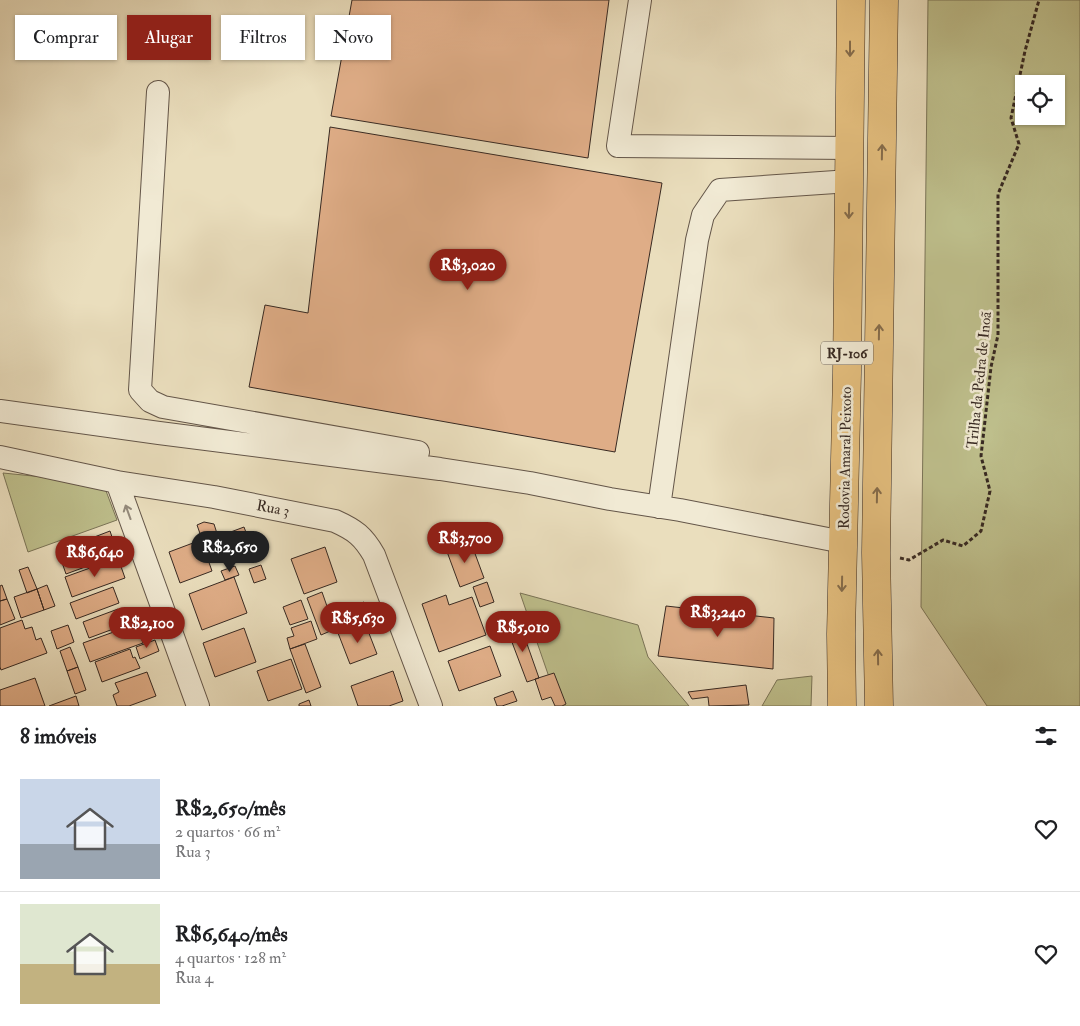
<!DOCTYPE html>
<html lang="pt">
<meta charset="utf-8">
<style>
body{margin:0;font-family:"IM FELL Double Pica",serif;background:#f6f6f6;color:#202124;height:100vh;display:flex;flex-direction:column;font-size:19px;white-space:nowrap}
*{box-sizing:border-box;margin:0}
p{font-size:16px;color:#757577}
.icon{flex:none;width:28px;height:28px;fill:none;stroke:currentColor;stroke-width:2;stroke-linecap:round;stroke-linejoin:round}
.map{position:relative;height:706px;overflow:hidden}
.sheet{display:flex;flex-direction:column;background:#fff;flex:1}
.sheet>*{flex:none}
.hud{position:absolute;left:15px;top:15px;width:500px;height:45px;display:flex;gap:10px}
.controls{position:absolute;left:1015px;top:75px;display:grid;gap:10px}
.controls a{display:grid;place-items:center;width:50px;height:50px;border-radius:0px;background:#fff;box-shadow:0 1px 4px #0004;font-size:25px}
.price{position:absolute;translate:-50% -42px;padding:0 11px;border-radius:18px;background:#8f2418;color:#fff;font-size:16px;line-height:32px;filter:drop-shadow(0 1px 2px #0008)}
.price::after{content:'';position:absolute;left:50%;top:30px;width:15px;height:11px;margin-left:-8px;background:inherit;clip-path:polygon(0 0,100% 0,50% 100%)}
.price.current{background:#222;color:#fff}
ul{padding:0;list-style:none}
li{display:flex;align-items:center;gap:15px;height:125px;padding:0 20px}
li+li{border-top:1px solid #e0e0e0}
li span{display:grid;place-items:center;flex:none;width:140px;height:100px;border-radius:0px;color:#555}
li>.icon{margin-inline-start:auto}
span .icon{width:60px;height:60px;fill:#fffc;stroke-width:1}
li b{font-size:21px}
h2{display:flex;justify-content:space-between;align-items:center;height:60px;padding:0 20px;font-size:21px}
.tag{padding:0 18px;border-radius:0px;background:#fff;box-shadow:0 1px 4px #0004;font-size:18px;line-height:45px}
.tag.current{background:#8f2418;color:#fff}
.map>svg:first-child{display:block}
.green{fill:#bebf8c;stroke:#7a7457;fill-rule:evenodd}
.building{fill:#dfad87;stroke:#372922}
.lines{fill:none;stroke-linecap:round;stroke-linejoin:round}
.minor-casing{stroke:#645649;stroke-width:24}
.highway-casing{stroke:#372922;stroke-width:29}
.path{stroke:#372922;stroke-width:3;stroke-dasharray:4 2.5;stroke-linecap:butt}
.minor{stroke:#f1ead4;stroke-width:22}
.highway{stroke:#e5bf7e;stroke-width:28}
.oneway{stroke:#856c4b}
.oneway2{stroke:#948a7b}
.labels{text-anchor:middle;stroke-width:5;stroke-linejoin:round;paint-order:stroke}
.shield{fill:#f1ead4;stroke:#6f6357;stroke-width:1}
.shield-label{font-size:14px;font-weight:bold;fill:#372922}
.street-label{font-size:15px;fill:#372922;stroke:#f1ead4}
</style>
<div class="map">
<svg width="1080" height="706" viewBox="0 0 1080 706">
<rect width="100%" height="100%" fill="#eadebd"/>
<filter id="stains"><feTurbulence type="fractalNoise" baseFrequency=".004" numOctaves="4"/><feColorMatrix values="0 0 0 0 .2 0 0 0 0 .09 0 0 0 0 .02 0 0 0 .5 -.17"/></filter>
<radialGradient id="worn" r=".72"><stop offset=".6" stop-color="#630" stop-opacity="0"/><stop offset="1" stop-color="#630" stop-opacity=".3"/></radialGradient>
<!-- green -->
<path class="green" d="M928,0H1080V706H987L921,607ZM1024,84H1056V116H1024Z
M3,473L103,483L117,520L28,552Z
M520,593L638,625L648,657L689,706H559Z
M812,676L811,706H762L777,680Z"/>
<!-- building -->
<path class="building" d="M352,0H609L588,158L331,116Z
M330,127L662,183L615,452L249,387L265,305L308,313Z
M204,522L214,524L219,540L204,545L197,525Z
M244,527L254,554L230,563L220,536Z
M110,531L118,555L66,574L58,551Z
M201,540L212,571L180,583L169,552Z
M470,540L484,578L460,587L446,549Z
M325,547L337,582L304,594L291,559Z
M118,558L125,578L72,597L65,577Z
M261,565L266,579L254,583L249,569Z
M235,566L239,575L225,580L221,571Z
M28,567L37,589L27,593L19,570Z
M234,577L247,613L202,630L189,594Z
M487,582L494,602L480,607L473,587Z
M2,585L7,599L0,601V586Z
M47,585L55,606L44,610L37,589Z
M113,587L119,603L76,619L70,603Z
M37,589L44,610L21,618L14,597Z
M322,592L335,629L321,635L307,598Z
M446,595L449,605L472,597L486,635L439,652L422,604Z
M7,599L15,619L0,625V601Z
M301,600L308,619L290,625L283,607Z
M364,602L369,615L350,622L346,609Z
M666,606L774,618L773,669L658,656Z
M118,609L124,625L89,638L83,622Z
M22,620L25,629L32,627L36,640L41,638L47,653L1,670L0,667V628Z
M311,621L317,639L290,649L287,638L294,636L291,628Z
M365,623L377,654L350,664L338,633Z
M136,624L143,643L90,662L83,643Z
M520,624L539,678L527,682L507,629Z
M68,625L74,642L57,649L51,631Z
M244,628L256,662L215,677L203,643Z
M155,640L159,651L140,659L136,647Z
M305,644L321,687L306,693L290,649Z
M490,646L501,676L459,691L448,661Z
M70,647L78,667L67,671L60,651Z
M130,649L133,658L135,657L140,668L102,682L95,662Z
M291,659L302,689L268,701L257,671Z
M78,667L86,690L75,694L67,671Z
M393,671L403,701L389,706H358L351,686Z
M147,672L156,696L129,706H117L113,695L119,692L115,683Z
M554,673L566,704L562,706H555L551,697L542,700L535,679Z
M35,678L45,706H0V690Z
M746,685L749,705L709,706L708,697L692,699L688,692Z
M513,691L517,701L502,706H497L494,698Z
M76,696L79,706H49Z
M309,700L311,706H299V704Z"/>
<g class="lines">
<!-- minor casing -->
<g class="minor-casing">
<path id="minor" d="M640,0L618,146L850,148
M158,92L140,390L150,401L163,407L418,452
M0,411L159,433L440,469L530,483L610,499L680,510L843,542
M0,457L117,482L214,497L335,521C355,530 363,536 374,555L431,706
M117,482L198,706
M659,507L697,240L703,215L720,190L850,181"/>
</g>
<!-- highway casing -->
<g class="highway-casing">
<path id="highway" d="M842,706L841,634L847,373L851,0
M879,706L876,553L884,0"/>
</g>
<!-- path -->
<path class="path" d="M900,558L909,560L943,540L963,546L981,531L990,491L981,456L991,367L998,335V194L1019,144L1011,118L1025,51L1039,0"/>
<!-- minor -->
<use href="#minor" class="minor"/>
<!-- highway -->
<use href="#highway" class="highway"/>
</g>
<!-- one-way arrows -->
<defs><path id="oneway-shaft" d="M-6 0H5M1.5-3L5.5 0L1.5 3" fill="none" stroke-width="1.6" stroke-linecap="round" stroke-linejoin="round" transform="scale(1.25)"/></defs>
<g class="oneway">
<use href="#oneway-shaft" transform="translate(850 49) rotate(90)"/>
<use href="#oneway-shaft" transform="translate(882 152) rotate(-89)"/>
<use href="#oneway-shaft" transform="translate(849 211) rotate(91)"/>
<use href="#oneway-shaft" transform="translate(879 332) rotate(-89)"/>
<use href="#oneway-shaft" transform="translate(877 495) rotate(-89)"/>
<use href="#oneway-shaft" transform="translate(842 584) rotate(91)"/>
<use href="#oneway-shaft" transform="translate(878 657) rotate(-91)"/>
</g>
<use class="oneway2" href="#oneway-shaft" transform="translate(128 512) rotate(-110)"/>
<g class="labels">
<!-- shield labels -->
<rect class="shield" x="821" y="341.5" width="52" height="23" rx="4"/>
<g class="shield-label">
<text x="847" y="358">RJ-106</text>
</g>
<!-- street labels -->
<g class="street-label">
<text transform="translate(979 380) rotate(-84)" y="5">Trilha da Pedra de Inoã</text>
<text transform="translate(845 458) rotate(-89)" y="5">Rodovia Amaral Peixoto</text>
<text transform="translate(273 508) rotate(11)" y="5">Rua 3</text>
</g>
</g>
<rect width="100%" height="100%" filter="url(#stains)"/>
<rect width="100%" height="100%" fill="url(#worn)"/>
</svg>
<div class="controls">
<a><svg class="icon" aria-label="locate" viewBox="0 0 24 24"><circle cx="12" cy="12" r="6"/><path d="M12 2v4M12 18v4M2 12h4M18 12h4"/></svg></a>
</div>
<b class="price" style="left:468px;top:291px">R$3,020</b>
<b class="price" style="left:465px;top:564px">R$3,700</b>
<b class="price current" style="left:230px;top:573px">R$2,650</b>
<b class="price" style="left:95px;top:578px">R$6,640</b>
<b class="price" style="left:718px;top:638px">R$3,240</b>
<b class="price" style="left:358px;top:644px">R$5,630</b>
<b class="price" style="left:147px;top:649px">R$2,100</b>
<b class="price" style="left:523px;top:653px">R$5,010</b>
<div class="hud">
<a class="tag">Comprar</a>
<a class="tag current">Alugar</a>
<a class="tag">Filtros</a>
<a class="tag">Novo</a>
</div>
</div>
<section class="sheet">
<h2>8 imóveis<svg class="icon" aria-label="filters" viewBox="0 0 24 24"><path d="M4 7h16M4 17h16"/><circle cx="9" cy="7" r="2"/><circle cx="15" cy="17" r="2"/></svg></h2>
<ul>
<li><span style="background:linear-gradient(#c9d6e8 65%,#9aa5b1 0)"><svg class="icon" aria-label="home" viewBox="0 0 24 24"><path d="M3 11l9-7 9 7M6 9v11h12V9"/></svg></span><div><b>R$2,650/mês</b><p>2 quartos · 66 m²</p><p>Rua 3</p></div><svg class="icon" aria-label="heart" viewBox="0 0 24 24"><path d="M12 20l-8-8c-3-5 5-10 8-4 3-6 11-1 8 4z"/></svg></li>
<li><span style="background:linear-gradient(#dfe7d0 60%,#c2b280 0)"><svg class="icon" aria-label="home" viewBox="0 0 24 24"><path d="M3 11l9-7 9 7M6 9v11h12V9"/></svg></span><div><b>R$6,640/mês</b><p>4 quartos · 128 m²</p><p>Rua 4</p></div><svg class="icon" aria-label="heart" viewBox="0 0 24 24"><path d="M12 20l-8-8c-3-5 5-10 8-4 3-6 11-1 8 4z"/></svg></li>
</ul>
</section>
